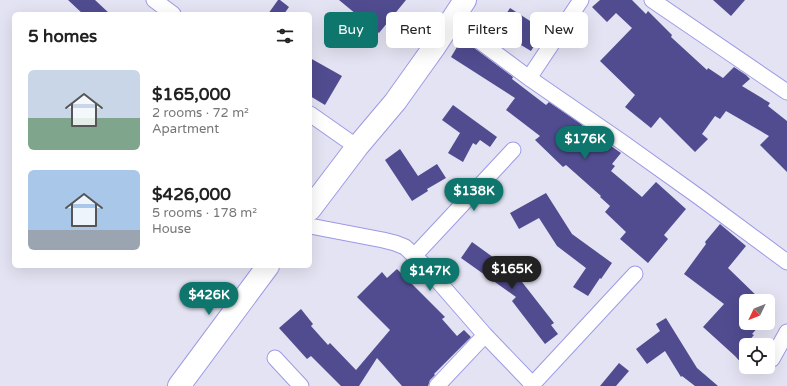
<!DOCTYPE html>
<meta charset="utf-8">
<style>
body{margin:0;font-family:"Varela Round",sans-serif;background:#f2f2f2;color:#222;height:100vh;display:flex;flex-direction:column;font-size:15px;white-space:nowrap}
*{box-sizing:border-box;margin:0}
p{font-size:13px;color:#767676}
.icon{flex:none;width:22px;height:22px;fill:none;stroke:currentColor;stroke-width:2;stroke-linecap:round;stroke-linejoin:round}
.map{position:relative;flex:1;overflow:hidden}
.drawer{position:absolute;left:12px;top:12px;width:300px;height:256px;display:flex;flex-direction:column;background:#fff;border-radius:6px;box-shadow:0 4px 16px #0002}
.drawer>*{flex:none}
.hud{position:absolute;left:324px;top:12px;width:380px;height:36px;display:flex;gap:8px}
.needle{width:26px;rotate:227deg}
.tools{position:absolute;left:739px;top:294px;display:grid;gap:8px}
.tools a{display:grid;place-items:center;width:36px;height:36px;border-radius:6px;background:#fff;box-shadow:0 4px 16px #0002;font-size:20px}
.price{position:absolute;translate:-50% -34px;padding:0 9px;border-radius:14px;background:#0f766e;color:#fff;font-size:13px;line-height:26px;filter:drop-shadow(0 1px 2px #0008)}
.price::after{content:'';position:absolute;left:50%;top:24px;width:12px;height:9px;margin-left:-6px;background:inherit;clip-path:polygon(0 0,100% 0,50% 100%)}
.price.active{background:#222;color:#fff}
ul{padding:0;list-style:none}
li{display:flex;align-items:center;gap:12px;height:100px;padding:0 16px}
li span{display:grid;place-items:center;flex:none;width:112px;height:80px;border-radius:6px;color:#555}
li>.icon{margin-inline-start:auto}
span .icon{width:48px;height:48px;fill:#fffc;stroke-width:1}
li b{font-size:17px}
h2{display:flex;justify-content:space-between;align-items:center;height:48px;padding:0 16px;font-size:17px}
.tag{padding:0 14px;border-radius:6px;background:#fff;box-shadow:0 4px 16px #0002;font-size:14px;line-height:36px}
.tag.active{background:#0f766e;color:#fff}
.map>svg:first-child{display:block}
.building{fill:#514c90}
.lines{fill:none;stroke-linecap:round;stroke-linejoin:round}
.street-casing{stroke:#9d9ae5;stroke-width:17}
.secondary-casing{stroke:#9d9ae5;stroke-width:24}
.street{stroke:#fff;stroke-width:15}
.secondary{stroke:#fff;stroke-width:22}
</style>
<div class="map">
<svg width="787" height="386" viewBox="0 0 787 386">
<rect width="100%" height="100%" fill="#e3e3f3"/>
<!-- building -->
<path class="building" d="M68,0H95L110,14H83Z
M278,0H280L289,7L284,14H268Z
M339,0H406L379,33Z
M600,0H632L646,14L648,11L672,35L671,37L707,70L708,68L723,78L734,67L746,75L750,79L742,86L770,103L768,106L787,121V172L760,145L769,136L726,111L720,119L715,116L702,134L708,139L695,152L660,117L651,128L625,107L635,95L600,61L632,28L616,13L607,22L592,7Z
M713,0H745L731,16Z
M510,8L544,30L531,51L496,30Z
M463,37L465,39L469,44L513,77L512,79L546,105L549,102L581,124L607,151L611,146L621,153L612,164L615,166L611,171L642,197L656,182L686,209L664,235L668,239L648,263L620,239L626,232L605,212L610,206L600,197L601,196L566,165L563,167L535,140L540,136L506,110L515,98L451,57Z
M310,58L342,76L325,105L310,96Z
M453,105L497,137L490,147L480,140L476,145L473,143L463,162L448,153L460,133L442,120Z
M400,149L418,176L437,164L446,178L427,189L428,191L412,201L385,160Z
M546,193L572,234L612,263L601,279L600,278L588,296L573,287L586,268L557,246L539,218L519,229L510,213Z
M720,224L746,246L728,268L762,301H746V323H762L752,334L754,335L746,344V368L735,356L703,327L724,304L684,274L706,244L705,242Z
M472,242L515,273L554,323L551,325L558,334L545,344L512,301L516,297L461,258Z
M397,269L445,317L442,319L457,336L464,330L471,337L434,374L435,375L430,380L428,386H402L377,358L359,386H341L311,356L307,359L279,328L301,309L313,324L311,326L328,345L330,343L356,370L390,330L357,297L382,272L387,278Z
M666,318L697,368L718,386H695L682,376L681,377L665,351L647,364L636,349L660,331L656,324Z
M619,363L629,371L616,386H600Z"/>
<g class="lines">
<!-- street casing -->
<g class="street-casing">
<path id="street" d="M154,0L173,14
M652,0L787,92
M474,37L529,78L622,142L699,197L787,262
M529,78L581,0
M310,114L357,147
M310,226L383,240L395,243L405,247L424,265L485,335L534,386
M415,255L513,150
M275,358L301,386
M772,359L787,332
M532,385L635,274
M437,386L485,335"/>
</g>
<!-- secondary casing -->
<g class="secondary-casing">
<path id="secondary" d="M310,209L357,147L395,102L435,46L465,0
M179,386L268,266"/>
</g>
<!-- street -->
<use href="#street" class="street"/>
<!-- secondary -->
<use href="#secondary" class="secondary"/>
</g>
</svg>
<div class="tools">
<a><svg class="needle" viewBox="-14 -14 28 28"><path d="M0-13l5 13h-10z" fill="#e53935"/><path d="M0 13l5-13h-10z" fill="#767676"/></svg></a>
<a><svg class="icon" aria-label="locate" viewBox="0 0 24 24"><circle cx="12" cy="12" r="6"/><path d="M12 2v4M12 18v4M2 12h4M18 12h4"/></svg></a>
</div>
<b class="price" style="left:585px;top:160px">$176K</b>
<b class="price" style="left:474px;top:212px">$138K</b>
<b class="price active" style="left:512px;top:290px">$165K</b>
<b class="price" style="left:430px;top:292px">$147K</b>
<b class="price" style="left:209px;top:316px">$426K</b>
<div class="hud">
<a class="tag active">Buy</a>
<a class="tag">Rent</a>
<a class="tag">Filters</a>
<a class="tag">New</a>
</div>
<section class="drawer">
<h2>5 homes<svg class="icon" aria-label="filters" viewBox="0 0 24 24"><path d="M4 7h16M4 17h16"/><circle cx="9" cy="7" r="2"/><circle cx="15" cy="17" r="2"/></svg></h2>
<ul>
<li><span style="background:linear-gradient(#c9d6e8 60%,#7fa58c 0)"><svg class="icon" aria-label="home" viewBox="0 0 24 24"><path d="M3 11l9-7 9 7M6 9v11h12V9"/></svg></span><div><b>$165,000</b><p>2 rooms · 72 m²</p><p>Apartment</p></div></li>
<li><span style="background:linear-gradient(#a9c7e8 75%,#9aa5b1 0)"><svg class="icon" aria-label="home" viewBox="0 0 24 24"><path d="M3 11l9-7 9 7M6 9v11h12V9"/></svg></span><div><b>$426,000</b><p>5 rooms · 178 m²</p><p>House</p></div></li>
</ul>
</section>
</div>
